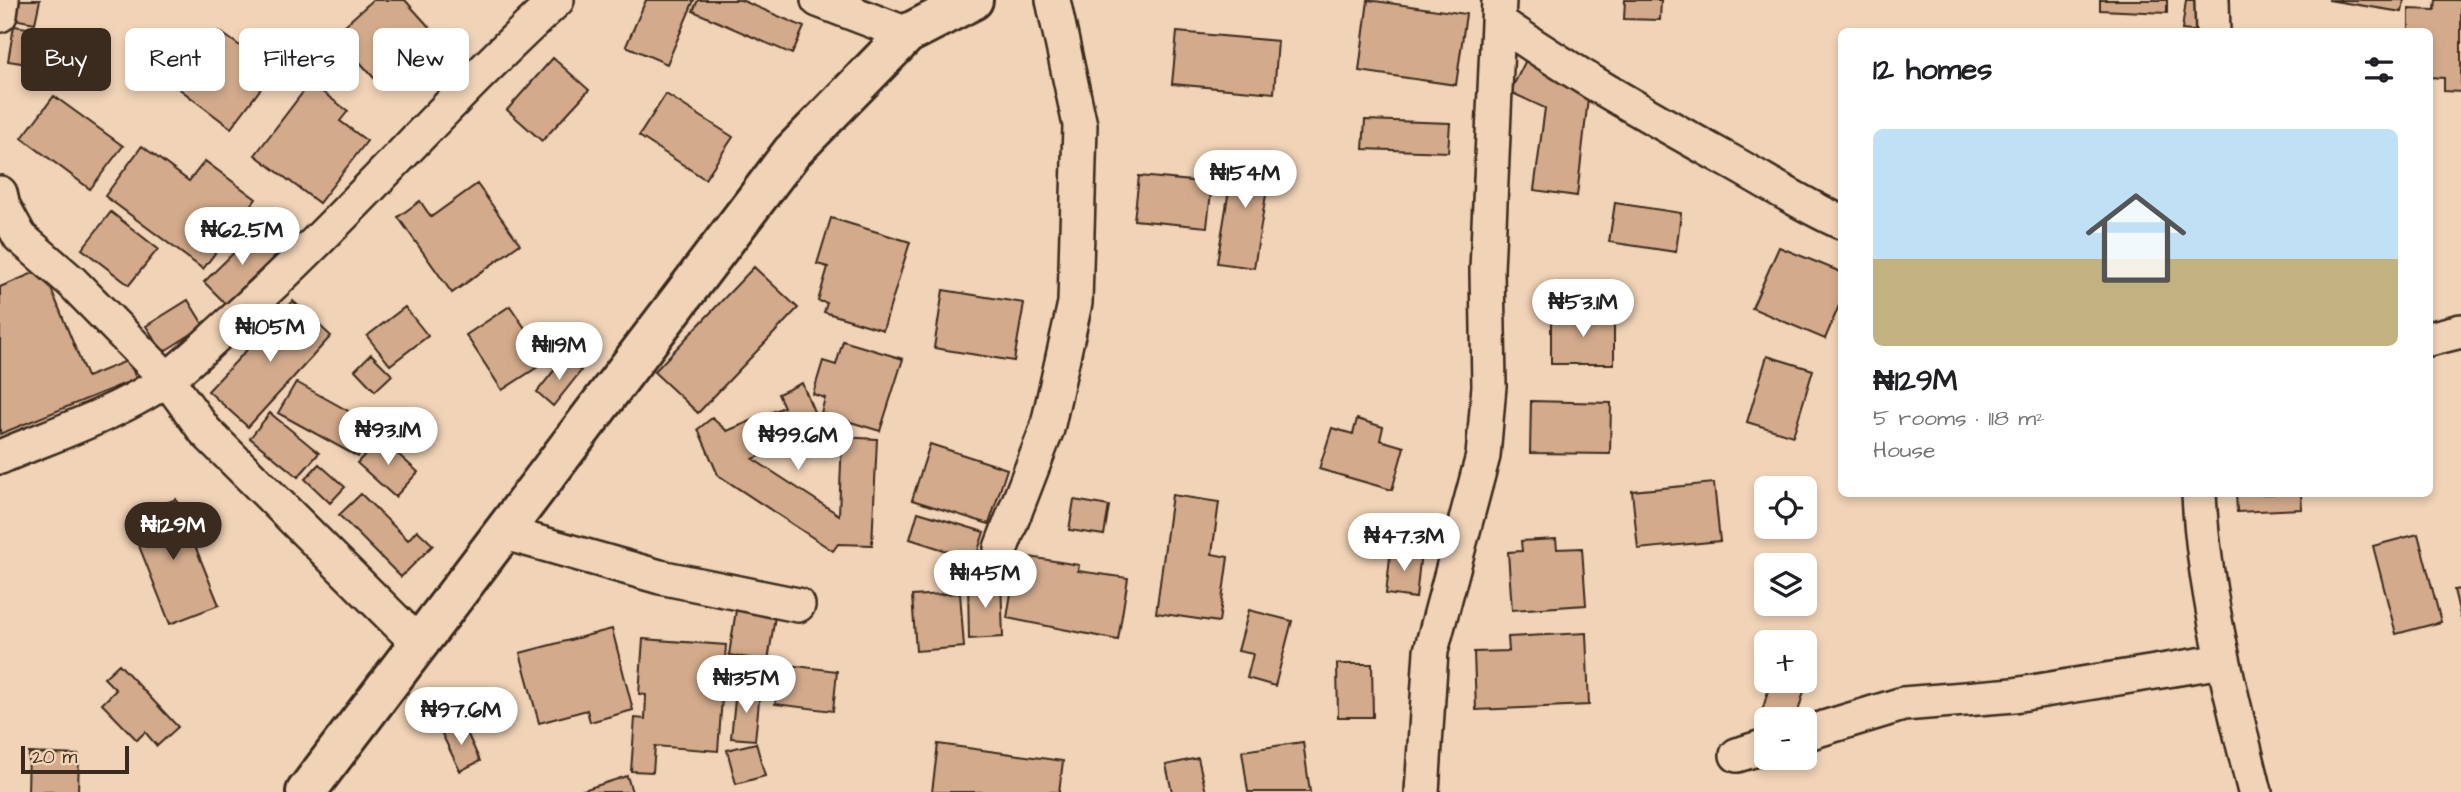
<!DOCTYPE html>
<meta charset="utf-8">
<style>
body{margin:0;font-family:"Architects Daughter",sans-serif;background:#f2f2f2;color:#202124;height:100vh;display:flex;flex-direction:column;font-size:26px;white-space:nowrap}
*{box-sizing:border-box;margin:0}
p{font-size:23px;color:#757577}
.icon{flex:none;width:38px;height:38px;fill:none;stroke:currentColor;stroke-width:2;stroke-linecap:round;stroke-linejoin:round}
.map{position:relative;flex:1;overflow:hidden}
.side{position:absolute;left:1838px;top:28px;width:595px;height:469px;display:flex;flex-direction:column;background:#fff;border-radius:10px;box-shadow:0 4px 10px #0003}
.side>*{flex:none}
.hud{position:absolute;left:21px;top:28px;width:665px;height:63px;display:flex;gap:14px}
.controls{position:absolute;left:1754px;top:476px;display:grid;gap:14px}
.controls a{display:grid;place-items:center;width:63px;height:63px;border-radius:10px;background:#fff;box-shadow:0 4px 10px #0003;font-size:35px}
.scale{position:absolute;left:21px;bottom:18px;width:108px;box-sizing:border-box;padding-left:7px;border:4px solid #3b2a1e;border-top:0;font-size:19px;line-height:24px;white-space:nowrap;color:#3b2a1e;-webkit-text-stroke:5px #f1d3b7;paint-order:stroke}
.price{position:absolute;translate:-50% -60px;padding:0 16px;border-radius:24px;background:#fff;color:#222;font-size:23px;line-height:46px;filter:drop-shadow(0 2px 4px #0008)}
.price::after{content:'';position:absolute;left:50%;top:42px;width:21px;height:16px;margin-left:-10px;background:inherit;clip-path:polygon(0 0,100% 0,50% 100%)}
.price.active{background:#3b2a1e;color:#fff}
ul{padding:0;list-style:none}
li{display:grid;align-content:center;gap:14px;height:371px;padding:0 35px}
li span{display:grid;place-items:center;height:217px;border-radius:10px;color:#555}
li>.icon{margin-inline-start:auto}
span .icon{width:126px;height:126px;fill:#fffc;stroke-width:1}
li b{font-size:30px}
h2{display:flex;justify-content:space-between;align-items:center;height:84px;padding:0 35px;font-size:30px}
.tag{padding:0 24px;border-radius:10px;background:#fff;box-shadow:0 4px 10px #0003;font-size:24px;line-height:63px}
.tag.active{background:#3b2a1e;color:#fff}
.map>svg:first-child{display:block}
.building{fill:#d3ab8c;stroke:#3b2a1e;stroke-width:2}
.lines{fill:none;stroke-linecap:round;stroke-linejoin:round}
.minor-casing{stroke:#3b2a1e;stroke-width:38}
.tertiary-casing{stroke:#3b2a1e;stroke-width:44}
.minor{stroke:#f1d3b7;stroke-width:33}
.tertiary{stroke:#f1d3b7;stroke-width:38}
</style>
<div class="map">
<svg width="2461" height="792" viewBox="0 0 2461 792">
<rect width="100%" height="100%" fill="#f1d3b7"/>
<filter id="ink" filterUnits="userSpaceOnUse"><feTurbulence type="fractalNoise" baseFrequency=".0143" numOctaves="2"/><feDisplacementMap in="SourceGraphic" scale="14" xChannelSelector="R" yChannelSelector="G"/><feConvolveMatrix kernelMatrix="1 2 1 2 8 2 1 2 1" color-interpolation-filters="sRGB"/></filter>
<g filter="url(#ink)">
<!-- building -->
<path class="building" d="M11,0H40L35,23L8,18Z
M373,0H405L448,48L405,87L394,75L381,86L335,34Z
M646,0H694L667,64L626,46Z
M698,0H741L804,27L792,54L693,11Z
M1368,0L1466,14L1456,85L1359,71Z
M1625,0H1661L1660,20L1624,19Z
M2100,0H2167V13L2100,10Z
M2186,0H2198L2202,32L2182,30Z
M2328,0H2404L2402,12Z
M2436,0H2461V92L2444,91V78L2429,77V32H2409V9L2435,10Z
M14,26L34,29L28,64L8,61Z
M219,31L240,46L247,37L281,62L231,128L177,87Z
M1177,32L1278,41L1274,93L1172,84Z
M553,58L589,90L542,141L507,110Z
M1526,60L1589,89L1577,196L1534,190L1545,108L1510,92Z
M310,83L348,111L340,121L367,141L319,203L255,155Z
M666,94L733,137L705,179L639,136Z
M54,96L123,146L90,189L22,138Z
M1365,120L1450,123L1448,152L1363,149Z
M142,146L189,181L205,161L256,199L203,269L105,196Z
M1235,153L1272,158L1254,268L1217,263Z
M1139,176L1212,183L1207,227L1134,220Z
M477,184L520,244L452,293L398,217L420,201L431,217Z
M1615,203L1681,213L1676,252L1609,242Z
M111,212L158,249L129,285L82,249Z
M831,218L910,242L883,330L824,312L827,303L818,301L828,267L817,264Z
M257,230L279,252L226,304L204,282Z
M1779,247L1841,272V301L1825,339L1752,308Z
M754,267L798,308L698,413L654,372Z
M43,269L87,377L129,360L136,379L0,434V287Z
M943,290L1024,303L1014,361L934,348Z
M188,300L204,326L163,352L146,326Z
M293,301L331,336L248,427L208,391Z
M510,306L547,361L502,390L466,335Z
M405,307L428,336L390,365L367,336Z
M1614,313V364H1551V314Z
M843,341L903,359L880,431L821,413L825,398L813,394L823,361L836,365Z
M371,354L392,375L375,391L355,370Z
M1767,356L1813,370L1793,436L1747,422Z
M564,358L581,371L553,406L537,392Z
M296,382L375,426L358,457L278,413Z
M802,383L822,431L753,459L839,515L842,437L877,439L872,545L838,544L833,551L718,475L698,429L712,418L727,431L784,407L778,394Z
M1531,401L1611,403L1610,454L1530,453Z
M270,413L319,453L298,477L250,438Z
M1357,419L1383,427L1380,440L1404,447L1392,490L1319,469L1332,428L1353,434Z
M380,438L418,472L395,497L357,463Z
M930,444L1007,469L989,524L912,500Z
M319,464L345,487L330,503L305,479Z
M1714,483L1720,541L1638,549L1632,491Z
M361,494L408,540L417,530L433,545L401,577L339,515Z
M2236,494H2301L2302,509L2237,512Z
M1172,495L1219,502L1212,554L1228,557L1219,622L1156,613Z
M176,499L219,605L170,624L128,518Z
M1074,500L1109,506L1104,535L1069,530Z
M918,512L984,532L975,560L910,539Z
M2418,534L2441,622L2396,634L2373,546Z
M1556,539L1557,549L1582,548L1586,605L1512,610L1508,552L1522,551L1521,541Z
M1391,548L1421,551L1416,598L1386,594Z
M1017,555L1079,565L1078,571L1128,578L1118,640L1007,618Z
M1001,581L1003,637L969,639L968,582Z
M2461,589V619L2454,590Z
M960,593L964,647L916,651L912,596Z
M736,610L775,616L768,661L729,655Z
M1249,610L1292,621L1275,686L1247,678L1253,654L1238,651Z
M612,629L633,710L590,722L587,710L539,723L520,653Z
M1586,633L1589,705L1476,710L1474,652L1509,651L1508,637Z
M643,639L726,645L718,751L655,746L653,772L631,771L635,718L645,719L646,695L639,694Z
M1804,661L1812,663L1796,719H1766V727L1758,725L1771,681H1804Z
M119,664L178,727L157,746L145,732L137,740L102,704L116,690L104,678Z
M780,664L837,671L833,711L775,704Z
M1337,664H1372L1373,717H1338Z
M736,690L760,692L755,740L731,738Z
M463,724L480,761L460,771L442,734Z
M1303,742L1310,792H1248L1242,751Z
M756,743L765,776L736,784L727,750Z
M938,744L1063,761L1059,792H932Z
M29,753L79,755L78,792H28Z
M1198,758L1206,792H1172L1166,765Z
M627,776L632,792H577Z"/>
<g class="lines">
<!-- minor casing -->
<g class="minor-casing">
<path id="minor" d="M818,0L907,34
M2212,0L2213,32
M0,15L2,0
M1499,22C1571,72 1647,115 1724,158C1763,179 1800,204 1841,222
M0,193L3,206L20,237L72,282L167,379L205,431L420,645
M2429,339L2461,331
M0,457C51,435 125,411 168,378C189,362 208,343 228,325C344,223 443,104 557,0
M2199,494C2204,595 2231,694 2255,792
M505,533L660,577L798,605
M1001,548L1047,429L1075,303L1080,125L1053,0
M1804,734L1903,704L2014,695L2223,661
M1737,755L1766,746
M1422,792L1431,651L1483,456L1489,386L1487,270L1499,0"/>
</g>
<!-- tertiary casing -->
<g class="tertiary-casing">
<path id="tertiary" d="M306,792L792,152L907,34L973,0"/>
</g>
<!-- minor -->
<use href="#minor" class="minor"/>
<!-- tertiary -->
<use href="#tertiary" class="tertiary"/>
</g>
</g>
</svg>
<div class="controls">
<a><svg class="icon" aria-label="locate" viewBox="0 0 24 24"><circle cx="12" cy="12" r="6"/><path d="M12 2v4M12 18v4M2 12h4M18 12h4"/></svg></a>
<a><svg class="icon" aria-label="layers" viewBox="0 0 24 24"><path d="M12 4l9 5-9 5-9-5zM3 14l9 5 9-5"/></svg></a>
<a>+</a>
<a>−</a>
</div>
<div class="scale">20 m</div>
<b class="price" style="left:1245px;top:210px">₦154M</b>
<b class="price" style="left:242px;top:267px">₦62.5M</b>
<b class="price" style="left:1583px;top:339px">₦53.1M</b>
<b class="price" style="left:270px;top:364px">₦105M</b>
<b class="price" style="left:559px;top:382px">₦119M</b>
<b class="price" style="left:388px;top:467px">₦93.1M</b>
<b class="price" style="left:798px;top:472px">₦99.6M</b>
<b class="price active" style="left:173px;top:562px">₦129M</b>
<b class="price" style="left:1404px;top:573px">₦47.3M</b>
<b class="price" style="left:985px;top:610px">₦145M</b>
<b class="price" style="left:746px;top:715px">₦135M</b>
<b class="price" style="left:461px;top:747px">₦97.6M</b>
<div class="hud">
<a class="tag active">Buy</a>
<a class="tag">Rent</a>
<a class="tag">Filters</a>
<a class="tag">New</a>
</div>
<section class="side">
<h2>12 homes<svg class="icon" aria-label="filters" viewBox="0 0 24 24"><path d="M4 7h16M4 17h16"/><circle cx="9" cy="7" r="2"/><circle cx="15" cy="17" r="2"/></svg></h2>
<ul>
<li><span style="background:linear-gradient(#bfe0f5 60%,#c2b280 0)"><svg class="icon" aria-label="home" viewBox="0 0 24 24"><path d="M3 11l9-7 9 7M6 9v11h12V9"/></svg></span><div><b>₦129M</b><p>5 rooms · 118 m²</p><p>House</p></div></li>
</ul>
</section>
</div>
